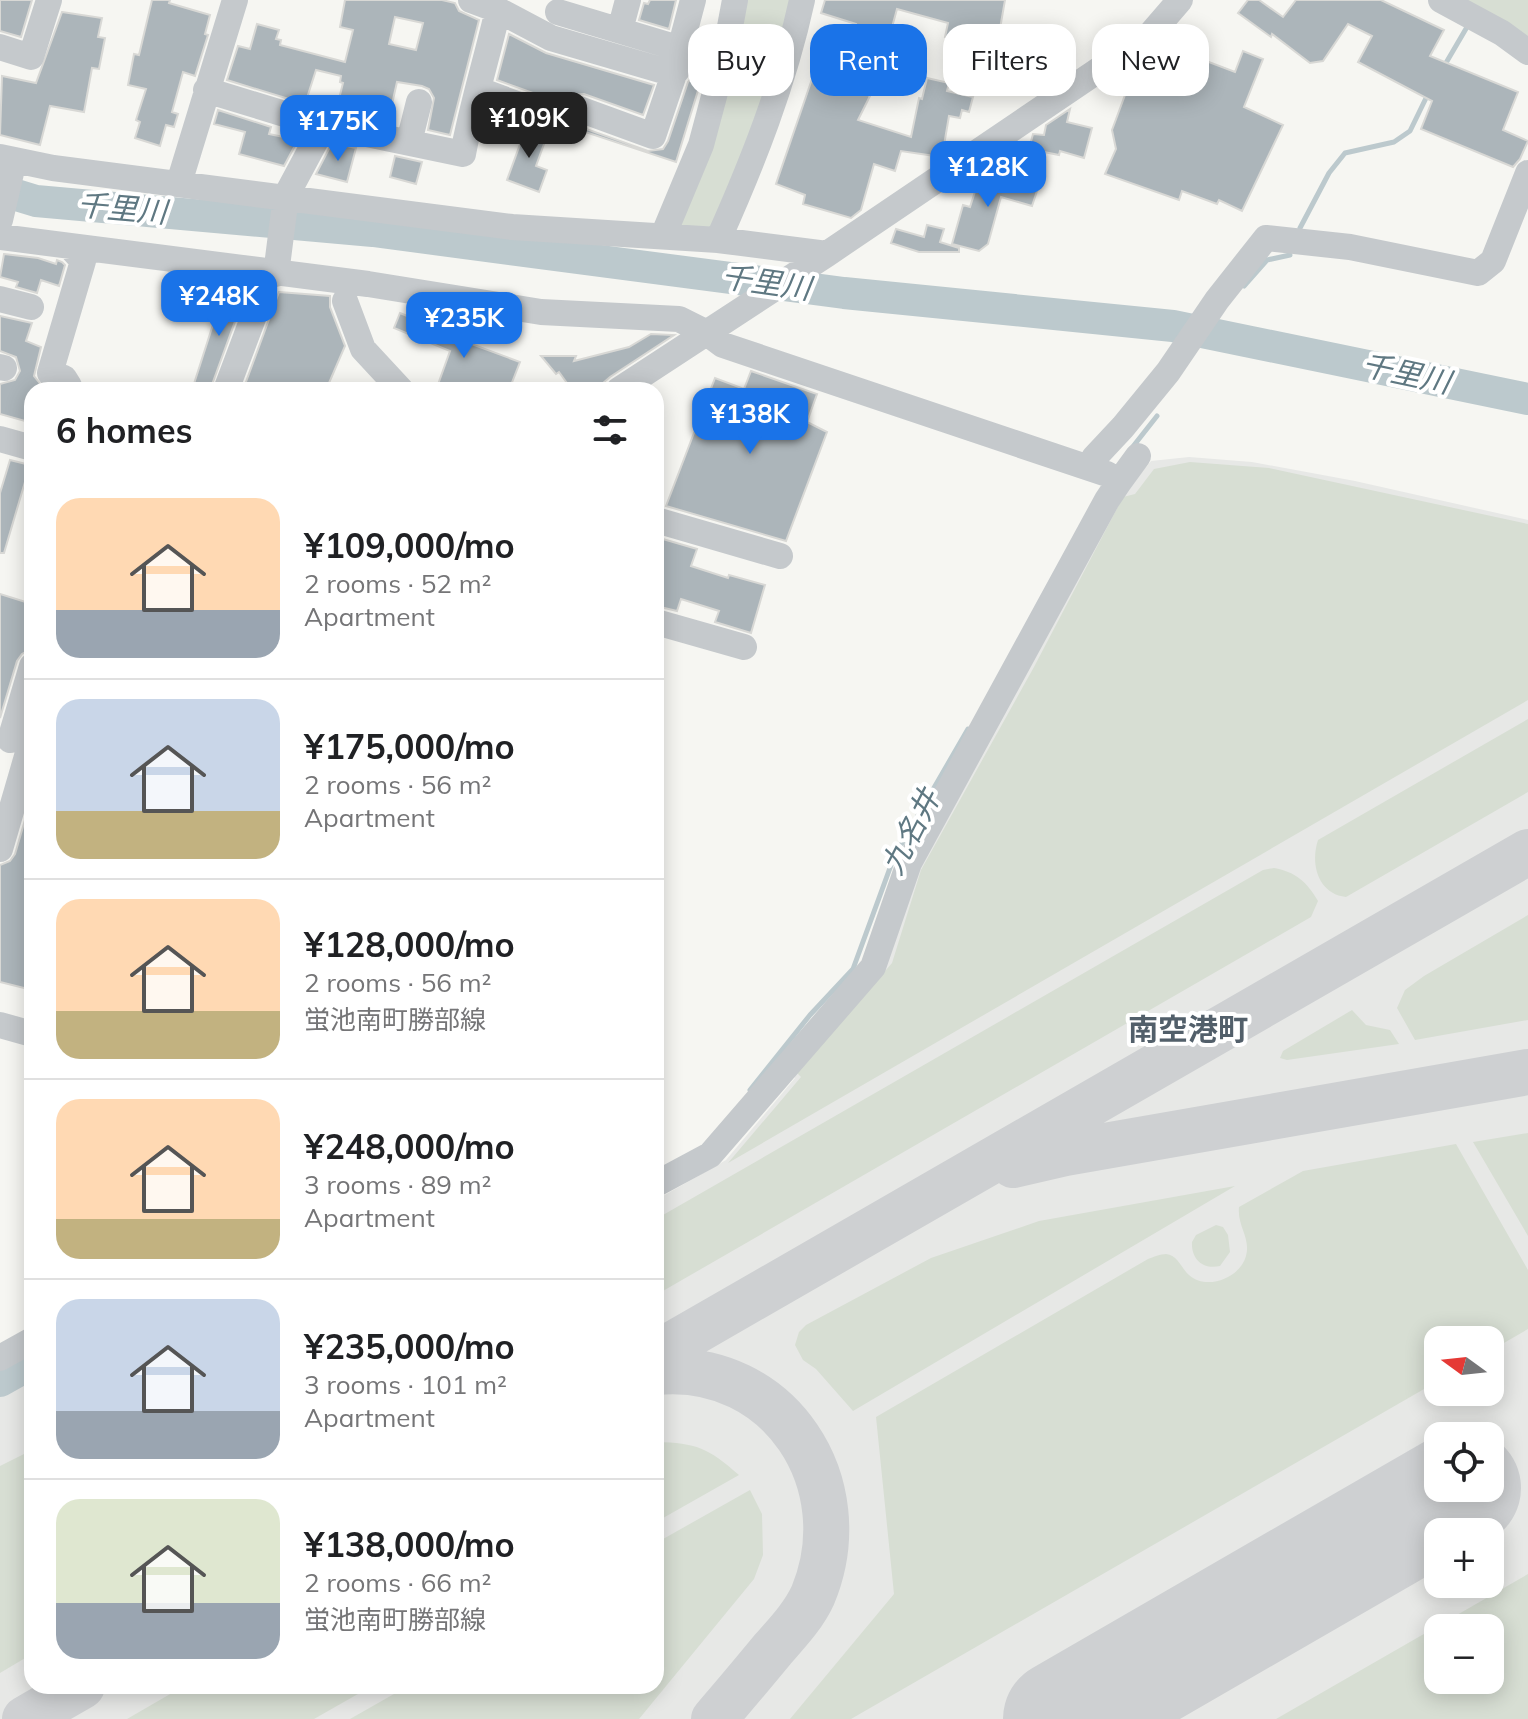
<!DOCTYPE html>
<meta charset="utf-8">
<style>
body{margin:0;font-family:Mulish,"Noto Sans JP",sans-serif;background:#f6f6f6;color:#202124;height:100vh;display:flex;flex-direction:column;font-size:30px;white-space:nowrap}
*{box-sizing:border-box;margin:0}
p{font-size:26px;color:#757577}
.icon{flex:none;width:44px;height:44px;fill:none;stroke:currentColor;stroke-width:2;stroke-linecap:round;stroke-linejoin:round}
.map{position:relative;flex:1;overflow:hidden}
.panel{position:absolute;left:24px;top:382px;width:640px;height:1312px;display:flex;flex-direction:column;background:#fff;border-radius:24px;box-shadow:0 4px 20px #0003}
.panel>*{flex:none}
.top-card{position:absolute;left:688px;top:24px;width:720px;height:72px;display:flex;gap:16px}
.needle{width:52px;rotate:285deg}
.tools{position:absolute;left:1424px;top:1326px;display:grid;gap:16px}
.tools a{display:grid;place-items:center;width:80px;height:80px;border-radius:16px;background:#fff;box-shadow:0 4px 20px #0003;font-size:40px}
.price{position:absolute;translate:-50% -68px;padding:0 18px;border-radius:16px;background:#1a73e8;color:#fff;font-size:26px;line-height:52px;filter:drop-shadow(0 2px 4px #0008)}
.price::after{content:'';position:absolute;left:50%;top:48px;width:24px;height:18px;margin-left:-12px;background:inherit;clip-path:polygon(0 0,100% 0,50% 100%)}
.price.current{background:#222;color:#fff}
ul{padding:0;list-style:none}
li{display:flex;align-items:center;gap:24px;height:200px;padding:0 32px}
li+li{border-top:2px solid #e0e0e0}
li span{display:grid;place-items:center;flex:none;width:224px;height:160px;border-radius:24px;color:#555}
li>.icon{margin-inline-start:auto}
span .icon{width:96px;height:96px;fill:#fffc;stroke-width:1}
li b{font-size:34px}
h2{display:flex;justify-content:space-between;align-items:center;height:96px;padding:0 32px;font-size:34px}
.chip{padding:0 28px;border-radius:24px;background:#fff;box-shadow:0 4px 20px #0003;font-size:28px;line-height:72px}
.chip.current{background:#1a73e8;color:#fff}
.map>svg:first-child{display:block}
.built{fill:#e7e8e6;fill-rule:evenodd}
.green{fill:#d7ded3;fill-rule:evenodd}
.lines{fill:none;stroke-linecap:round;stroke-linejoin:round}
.stream{stroke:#bcc9cd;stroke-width:5}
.river{stroke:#bcc9cd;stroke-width:32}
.taxiway{stroke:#ced0d2;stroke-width:46}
.runway{stroke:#ced0d2;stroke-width:118}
.building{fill:#acb5ba;stroke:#d8d8d5;stroke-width:2;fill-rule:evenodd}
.minor{stroke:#c5c9cc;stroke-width:26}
.labels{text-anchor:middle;stroke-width:8;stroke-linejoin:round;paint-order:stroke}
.water-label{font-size:30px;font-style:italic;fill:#5f7882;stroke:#fff}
.neighbourhood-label{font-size:30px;font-weight:bold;fill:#525f6a;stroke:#fff}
</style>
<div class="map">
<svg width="1528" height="1719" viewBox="0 0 1528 1719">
<rect width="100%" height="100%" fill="#f6f6f2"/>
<!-- built -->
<path class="built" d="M1189,457L1252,462L1355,481L1528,520V1719H0V1397L32,1379V1686H656V1200L726,1160L795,1078L791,1075L919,868L1118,501L1151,461ZM1438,1340H1490V1392H1438ZM1438,1436H1490V1488H1438ZM1438,1532H1490V1584H1438ZM1438,1628H1490V1680H1438Z"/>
<!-- green -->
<path class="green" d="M742,0H792L782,40L715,235L670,232Z
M1458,0H1528V40Z
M1190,462L1269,468L1528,524V700L728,1163L801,1077L797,1073L892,963L921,870L1034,667L1123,497L1135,494L1154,469Z
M1528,719V792L1346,897C1318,894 1310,864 1318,840Z
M1274,868C1296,872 1307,882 1318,901L1311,917L656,1295V1219L1263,870Z
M1528,915V1020L1415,1040L1397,1008L1405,990L1424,976Z
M1352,1010L1366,1025L1390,1030L1399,1044L1287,1060L1280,1058L1283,1051Z
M1528,1133V1236L1473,1142Z
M1456,1144L1528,1270V1329L1490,1351V1340H1438V1381L851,1719H790L894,1594L876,1417L1148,1259C1153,1257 1161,1254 1166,1254C1178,1255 1181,1268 1189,1275C1207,1291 1240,1278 1246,1256C1251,1238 1237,1226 1239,1207L1303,1171Z
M1235,1186L853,1411L816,1369L803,1360L795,1345L799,1332L806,1325L931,1258L1039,1221Z
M1216,1225L1223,1227L1228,1235L1230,1252L1220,1266C1203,1270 1191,1259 1192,1242L1196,1235Z
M656,1442C697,1443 708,1448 739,1475L656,1522Z
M32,1450V1654L0,1673V1466Z
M750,1490L762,1514L763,1555L754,1579L639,1719H350L408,1686H656V1543Z
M1528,1574V1719H1276ZM1438,1628H1490V1680H1438Z
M184,1686H372L314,1719H127Z"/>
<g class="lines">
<!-- stream -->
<path class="stream" d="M1443,68L1467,27
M1300,228L1329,173L1345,153L1394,142L1410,131L1428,94
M1244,286L1267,260L1290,255
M1131,449L1157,416
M750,1090L810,1015L853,969L894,857L968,729"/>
<!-- river -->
<path class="river" d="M0,190L36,201L373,231L844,293L1173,326L1528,399
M0,1381L32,1363"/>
<!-- taxiway -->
<path class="taxiway" d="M1013,1165L1065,1153L1528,1072
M656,1354L1528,852
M656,1372C780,1360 859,1484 813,1595C804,1615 788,1632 773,1649C754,1672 734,1696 714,1719
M25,1719L82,1686"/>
<!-- runway -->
<path class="runway" d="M1062,1719L1462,1488"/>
</g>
<!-- building -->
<path class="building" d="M0,0H32L21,37L0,31Z
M152,0H170L169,3L210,15L205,34L208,35L195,76L183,72L172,112L178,114L174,127L166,125L160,146L135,138L140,122L136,120L146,89L128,85L134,54L139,55Z
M345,0H442L455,3L459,11L479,20L450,135L428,130L434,98L429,89L422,86L397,82L388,122L336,111L343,83L340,82L341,76L316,70L305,104L227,80L238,46L250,49L257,24L279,30L276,39L281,40L280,45L345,62L353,30L340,27ZM395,17L423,23L416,50L389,44Z
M650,0H676L669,29L639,20L644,3L648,4Z
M825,0H1005L997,46L945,37L948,23L897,9L886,49L891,51L883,70L848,54L857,32L855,31L856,24L821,13Z
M1248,0H1259L1283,17L1296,0H1381L1444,30L1430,56L1518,92L1503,130L1528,141L1520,159L1513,167L1421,129L1432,101L1358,62L1372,36L1348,24L1323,61L1310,63L1272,34L1271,37L1238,13Z
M62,12L102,18L98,37L105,38L99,69L92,68L84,112L50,106L40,145L0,135L2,76L36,83Z
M509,34L546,53L654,85L643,115L584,94L572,95L558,102L497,80Z
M1164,45L1235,72L1243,51L1263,59L1244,107L1283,125L1242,211L1219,200L1217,204L1182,191L1179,200L1105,174L1116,149L1112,130L1135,68Z
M698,70L704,71L676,162L576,129L581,127L648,151L663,149L668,141L688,82Z
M927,78L949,83L947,91L973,97L969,112L962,110L960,118L949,116L942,157L901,151L895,171L874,164L861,210L851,218L803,204L805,195L776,184L812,79L845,91L848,85L870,96L858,120L911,137L919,98L922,99Z
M1070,109L1067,122L1092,128L1084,158L1060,151L1059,155L1029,149L1033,134L1044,135L1046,125Z
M218,110L271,127L269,134L298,140L284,166L239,154L245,132L214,124Z
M527,125L548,133L536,166L547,170L539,192L507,180Z
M332,143L356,148L347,182L316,174Z
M395,156L422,162L416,184L390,177Z
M982,170L1038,188L1032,206L1001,197L988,244L979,251L952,244L963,205L970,207Z
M927,225L944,229L940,242L959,248V252H919L891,243L896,229L924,237Z
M4,254L38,258L56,264L57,260L62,262L65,265L59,286L41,280L37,293L16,287L18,282L0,277Z
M225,287L245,294L210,390H192Z
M279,292L330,296V307L345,346L326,390H243Z
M400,313L448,333L447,335L520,362L509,390H436L450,351L394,328Z
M0,316L32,323L26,341L41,347L34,376L42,386L41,390H32V423L0,414V384L15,380L20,371L16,357L0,351Z
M651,334L674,335L610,377L595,390H572L559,372L556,374L541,356H576L574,361L629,347Z
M751,371L817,394L807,422L827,432L786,541L666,506L715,378L744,389Z
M10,460L30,465L4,553H0V493Z
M656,537L697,549L691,566L728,578L729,575L765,585L751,633L715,622L719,611L681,599L677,611L656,606Z
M0,594L32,604V641L29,650L22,654L17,661L0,718Z
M32,796V990L0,982V865L10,861L15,854Z"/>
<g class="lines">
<!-- minor -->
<path class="minor" d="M471,0L498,10L551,38L674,74L691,52L724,59
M1441,0L1502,33L1528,52
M558,12L691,52
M620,30L628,0
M0,47L31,57L49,0
M680,49L693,0
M206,90L314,123L463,154C472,105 487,58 498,10
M479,90L560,120L579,109L653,136L674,74
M409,142L419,102
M0,157L53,168L512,227L718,240L827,254
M179,183L235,0
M0,220L14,160
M663,236L701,145L724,59L735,0
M0,237L368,284L541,312L679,319L707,333L723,345L1107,474L1119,482L1107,500L909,863L873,967L710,1155L656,1184
M718,240C753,162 784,83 802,0
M276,274L286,196L324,125
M0,299L31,307
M345,301L363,349L401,390
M0,367L4,368
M68,390L69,386L64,378L50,373L83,261L71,248
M226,390L264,289
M619,390L827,254L1149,36L1180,0
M0,439L32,448
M1090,468L1094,458L1123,427L1168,372L1217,300L1266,238L1350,247L1478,273L1493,261L1528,173
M1119,482L1138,456
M656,520L780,556
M656,622L744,647
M10,740L32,666
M0,849L30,746
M0,1025L32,1034
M0,1358L32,1340"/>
</g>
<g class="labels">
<!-- water labels -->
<g class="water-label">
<text transform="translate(122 209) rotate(5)" y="10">千里川</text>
<text transform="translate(766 283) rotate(8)" y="10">千里川</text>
<text transform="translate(1406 374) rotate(12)" y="10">千里川</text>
<text transform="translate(911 832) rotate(-63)" y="10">九名井</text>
</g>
<!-- neighbourhood labels -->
<g class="neighbourhood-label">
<text x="1188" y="1040">南空港町</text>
</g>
</g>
</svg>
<div class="tools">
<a><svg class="needle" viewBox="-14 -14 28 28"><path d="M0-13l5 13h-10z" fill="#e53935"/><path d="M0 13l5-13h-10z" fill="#757577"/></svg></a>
<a><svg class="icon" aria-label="locate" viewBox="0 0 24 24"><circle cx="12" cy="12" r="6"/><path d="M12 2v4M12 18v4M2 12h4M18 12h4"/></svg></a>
<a>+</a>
<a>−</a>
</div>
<b class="price current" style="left:529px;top:160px">¥109K</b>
<b class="price" style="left:338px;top:163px">¥175K</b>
<b class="price" style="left:988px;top:209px">¥128K</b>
<b class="price" style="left:219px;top:338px">¥248K</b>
<b class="price" style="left:464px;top:360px">¥235K</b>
<b class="price" style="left:750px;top:456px">¥138K</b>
<div class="top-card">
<a class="chip">Buy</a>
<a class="chip current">Rent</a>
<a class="chip">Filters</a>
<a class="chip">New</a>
</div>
<section class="panel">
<h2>6 homes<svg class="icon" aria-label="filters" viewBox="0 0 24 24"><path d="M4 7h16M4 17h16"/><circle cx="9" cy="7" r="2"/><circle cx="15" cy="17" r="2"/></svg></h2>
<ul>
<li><span style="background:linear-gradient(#ffd9b3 70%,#9aa5b1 0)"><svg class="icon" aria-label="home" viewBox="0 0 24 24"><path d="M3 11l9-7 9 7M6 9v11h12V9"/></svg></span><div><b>¥109,000/mo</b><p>2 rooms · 52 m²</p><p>Apartment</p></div></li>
<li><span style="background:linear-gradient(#c9d6e8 70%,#c2b280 0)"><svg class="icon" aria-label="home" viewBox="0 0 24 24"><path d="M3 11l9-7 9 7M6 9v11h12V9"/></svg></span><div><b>¥175,000/mo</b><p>2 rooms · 56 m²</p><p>Apartment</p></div></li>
<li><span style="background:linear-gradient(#ffd9b3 70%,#c2b280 0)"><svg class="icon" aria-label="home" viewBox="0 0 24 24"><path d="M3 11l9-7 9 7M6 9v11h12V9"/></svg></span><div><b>¥128,000/mo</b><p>2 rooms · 56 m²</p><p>蛍池南町勝部線</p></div></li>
<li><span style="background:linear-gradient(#ffd9b3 75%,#c2b280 0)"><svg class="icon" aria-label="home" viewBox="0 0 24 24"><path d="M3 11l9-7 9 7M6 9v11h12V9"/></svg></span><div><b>¥248,000/mo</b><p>3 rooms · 89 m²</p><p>Apartment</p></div></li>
<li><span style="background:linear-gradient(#c9d6e8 70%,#9aa5b1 0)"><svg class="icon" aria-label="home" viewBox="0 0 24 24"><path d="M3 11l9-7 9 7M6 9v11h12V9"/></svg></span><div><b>¥235,000/mo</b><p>3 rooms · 101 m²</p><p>Apartment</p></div></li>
<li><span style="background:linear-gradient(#dfe7d0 65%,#9aa5b1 0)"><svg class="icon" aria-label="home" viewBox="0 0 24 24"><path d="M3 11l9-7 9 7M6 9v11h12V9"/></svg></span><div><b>¥138,000/mo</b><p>2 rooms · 66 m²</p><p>蛍池南町勝部線</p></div></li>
</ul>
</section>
</div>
